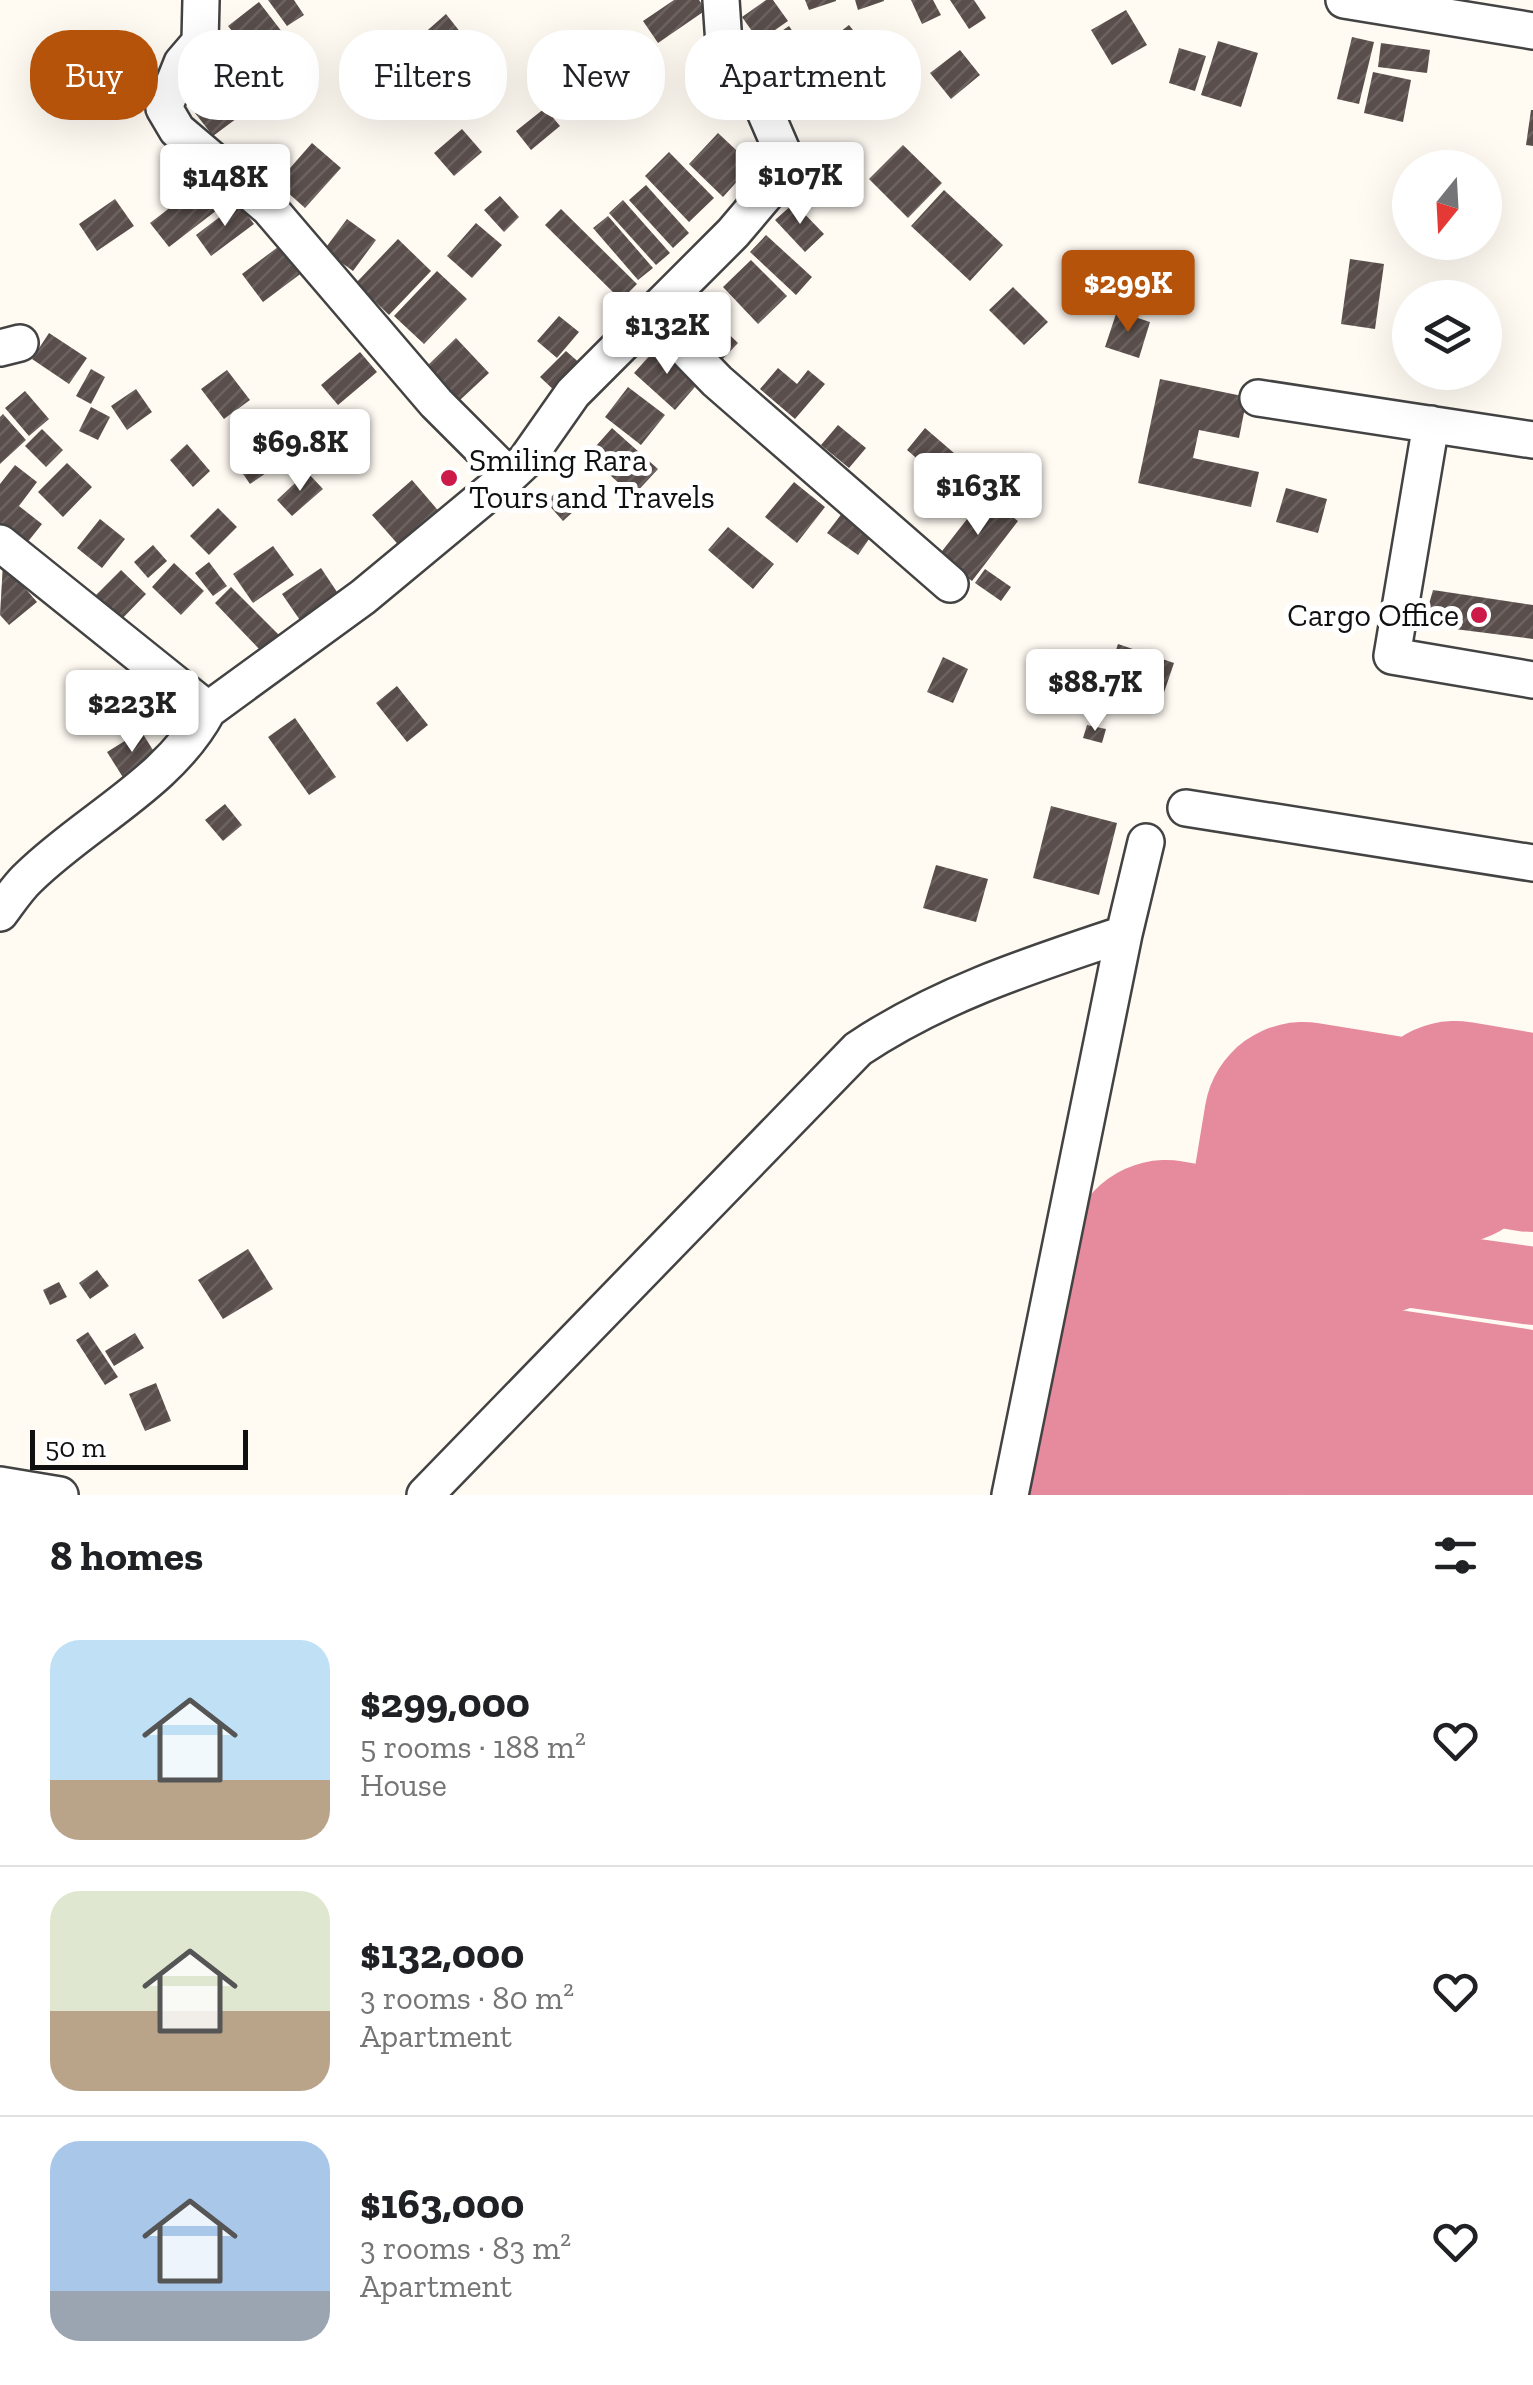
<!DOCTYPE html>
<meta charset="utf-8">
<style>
body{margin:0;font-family:"Zilla Slab",serif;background:#f2f2f2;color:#202124;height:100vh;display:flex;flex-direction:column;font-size:38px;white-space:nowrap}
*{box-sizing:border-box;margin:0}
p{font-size:32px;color:#757577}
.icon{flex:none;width:55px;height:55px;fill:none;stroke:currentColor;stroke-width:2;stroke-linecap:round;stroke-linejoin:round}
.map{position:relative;height:1495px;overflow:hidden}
.panel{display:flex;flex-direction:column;background:#fff;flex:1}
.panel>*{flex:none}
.banner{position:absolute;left:30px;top:30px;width:1000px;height:90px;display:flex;gap:20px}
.needle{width:65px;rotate:198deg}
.tools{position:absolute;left:1392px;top:150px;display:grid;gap:20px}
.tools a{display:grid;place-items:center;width:110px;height:110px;border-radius:50%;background:#fff;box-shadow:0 10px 40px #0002;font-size:50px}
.scale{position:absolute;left:30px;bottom:25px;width:218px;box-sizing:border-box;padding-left:10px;border:5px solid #101010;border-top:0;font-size:28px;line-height:35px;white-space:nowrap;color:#101010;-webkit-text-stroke:8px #fff;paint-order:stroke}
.price{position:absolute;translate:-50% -85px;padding:0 22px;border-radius:10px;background:#fff;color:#222;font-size:32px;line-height:65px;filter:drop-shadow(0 2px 5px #0008)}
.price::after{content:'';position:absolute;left:50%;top:60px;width:30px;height:22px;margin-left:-15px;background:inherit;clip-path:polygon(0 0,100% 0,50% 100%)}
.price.on{background:#b45309;color:#fff}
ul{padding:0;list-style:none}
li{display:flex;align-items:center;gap:30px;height:250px;padding:0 50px}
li+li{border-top:2px solid #e0e0e0}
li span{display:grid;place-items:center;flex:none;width:280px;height:200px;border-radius:30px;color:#555}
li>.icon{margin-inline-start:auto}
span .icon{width:120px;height:120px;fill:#fffc;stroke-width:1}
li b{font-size:42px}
h2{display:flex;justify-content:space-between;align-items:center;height:120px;padding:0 50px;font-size:42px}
.chip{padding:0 35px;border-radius:40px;background:#fff;box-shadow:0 10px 40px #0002;font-size:35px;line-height:90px}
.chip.on{background:#b45309;color:#fff}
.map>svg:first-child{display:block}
.grass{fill:url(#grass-tufts)}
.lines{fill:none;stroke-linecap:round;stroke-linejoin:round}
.taxiway{stroke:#e68a9e;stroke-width:78}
.runway{stroke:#e68a9e;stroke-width:198}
.building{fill:url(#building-hatch)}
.minor-casing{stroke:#434343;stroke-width:40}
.minor{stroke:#fff;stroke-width:35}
.poi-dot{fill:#cc1b49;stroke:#fff;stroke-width:4}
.labels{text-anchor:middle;stroke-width:10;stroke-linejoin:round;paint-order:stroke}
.poi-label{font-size:32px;fill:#101010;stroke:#fff;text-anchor:start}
</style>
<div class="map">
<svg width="1533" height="1495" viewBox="0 0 1533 1495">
<defs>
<pattern id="grass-tufts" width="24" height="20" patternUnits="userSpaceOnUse" patternTransform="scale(2.5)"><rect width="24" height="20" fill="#dfeeb8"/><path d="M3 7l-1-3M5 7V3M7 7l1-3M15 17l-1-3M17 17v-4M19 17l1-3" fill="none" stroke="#becb9d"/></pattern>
<pattern id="building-hatch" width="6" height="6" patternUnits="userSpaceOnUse" patternTransform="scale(2.5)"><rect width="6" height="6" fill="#594e4b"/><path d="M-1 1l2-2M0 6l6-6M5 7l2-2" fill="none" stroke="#6c6361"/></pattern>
</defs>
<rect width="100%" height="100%" fill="#fffaf2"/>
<!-- grass -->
<path class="grass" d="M1266,1405L1533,1447V1495H1200C1207,1453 1220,1414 1266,1405Z"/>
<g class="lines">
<!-- taxiway -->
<path class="taxiway" d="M1159,1495L1178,1375L1190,1347L1205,1335L1252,1323L1406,1268L1533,1286"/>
<!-- runway -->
<path class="runway" d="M1128,1495L1166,1259L1277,1278L1303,1121L1451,1145L1455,1120L1533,1133
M1195,1495L1210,1405L1215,1391L1224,1384L1533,1430"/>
</g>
<!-- building -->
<path class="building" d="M268,0H294L304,15L287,26Z
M674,0H699L706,10L658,43L643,21Z
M766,0H773L788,21L759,41L742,17Z
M805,0H836V1L809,10Z
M855,0H884V1L858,10Z
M911,0H933L941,15L922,24Z
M950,0H974L986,18L969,29Z
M259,2L296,50L266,73L228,26Z
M1126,10L1147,45L1112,65L1091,30Z
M446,14L461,33L436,54L421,36Z
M849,25L864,44L829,71L814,52Z
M789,26L811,58L775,84L752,51Z
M1352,37L1374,42L1359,104L1337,99Z
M230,39L250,66L233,78L214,52Z
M1218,41L1258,53L1241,107L1201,95Z
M1381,43L1430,50L1427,73L1378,67Z
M1179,48L1206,56L1195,91L1169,83Z
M960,50L980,75L951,99L930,73Z
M1373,72L1411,80L1403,122L1364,113Z
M230,86L248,110L213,136L195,113Z
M545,108L560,126L531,150L516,131Z
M1531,110H1533V146L1526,145Z
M462,129L482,152L454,176L434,153Z
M718,133L752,165L723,197L689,164Z
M312,143L341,168L305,208L277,183Z
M903,145L942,183L908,218L869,179Z
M669,152L714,198L689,222L645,176Z
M211,176L230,200L169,247L150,223Z
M646,185L689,233L673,248L629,200Z
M944,190L1003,245L970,281L911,226Z
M500,196L519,217L504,232L484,210Z
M115,199L134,226L97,251L79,224Z
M623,200L670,253L656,265L609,213Z
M238,203L254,224L211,256L196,235Z
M794,203L824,234L805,252L775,220Z
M561,209L637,284L621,300L545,225Z
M608,216L653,268L638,280L593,228Z
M347,219L376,240L353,271L324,250Z
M476,223L502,245L472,278L447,256Z
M766,235L812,277L796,295L750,252Z
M398,239L431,271L389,315L356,283Z
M282,244L303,272L263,302L242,274Z
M1350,259L1384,264L1375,329L1341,324Z
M751,260L787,296L758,324L723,287Z
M437,271L467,299L424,344L394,316Z
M1013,287L1048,322L1024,345L989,310Z
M693,300L738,343L719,363L674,321Z
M1117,311L1150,322L1139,358L1105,347Z
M559,316L579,332L557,358L537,341Z
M49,333L87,358L69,384L32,359Z
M456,338L489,373L460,400L427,366Z
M659,345L700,381L675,410L634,373Z
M566,351L583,366L557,393L540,377Z
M360,352L377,372L338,405L321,385Z
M778,368L797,384L808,370L825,384L795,419L760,389Z
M91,369L105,377L91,404L76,396Z
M227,370L250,400L224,419L201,389Z
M1160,379L1247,397L1239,438L1199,430L1193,458L1259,472L1251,507L1138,483Z
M628,387L665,415L641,445L605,417Z
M136,389L152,412L127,430L111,406Z
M25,391L49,419L29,436L5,408Z
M91,407L110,417L98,440L79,431Z
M3,414L26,440L0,464V417Z
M274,425L294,454L250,484L230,455Z
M838,425L866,448L849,468L821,445Z
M612,428L658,469L633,496L588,455Z
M925,428L983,478L965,500L907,450Z
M42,429L63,450L46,467L25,446Z
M187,444L210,471L193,487L170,460Z
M67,463L92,487L63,517L38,492Z
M15,465L37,482L19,506L42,524L23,548L0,530V484Z
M307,472L323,489L292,516L277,500Z
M412,480L442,515L403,550L372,515Z
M794,482L825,507L797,543L765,517Z
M1286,488L1327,499L1318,533L1276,522Z
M556,492L574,511L563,521L546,502Z
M985,496L1018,521L972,581L939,555Z
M218,508L237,527L209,555L190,536Z
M846,508L876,529L858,555L827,533Z
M100,519L125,539L102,568L77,548Z
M728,527L774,564L753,589L708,550Z
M153,545L167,561L148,578L134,562Z
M273,546L294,575L253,603L233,574Z
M209,562L227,586L213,596L195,573Z
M3,563L37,602L9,625L0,615Z
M174,563L204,591L181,615L152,587Z
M321,568L343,601L304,626L282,594Z
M985,569L1011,587L1001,601L975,583Z
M121,570L146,594L117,624L92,599Z
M231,587L280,636L263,653L215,603Z
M1433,590L1533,605V639L1423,625Z
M1118,644L1174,663L1157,713L1101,694Z
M943,657L968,669L953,703L927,692Z
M397,686L428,725L407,742L376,703Z
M177,691L197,710L171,739L151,720Z
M295,718L336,777L309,795L268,737Z
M1087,725L1106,729L1102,743L1083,738Z
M141,731L158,758L124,779L107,752Z
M225,804L242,825L223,841L205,820Z
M1051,806L1117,823L1099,895L1033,878Z
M936,865L988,879L976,922L923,908Z
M248,1249L273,1289L223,1319L198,1280Z
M97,1270L109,1286L90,1299L79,1283Z
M59,1282L67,1297L50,1305L43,1290Z
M88,1332L118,1377L105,1385L76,1340Z
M135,1333L144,1348L114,1366L105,1351Z
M156,1383L171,1421L145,1431L129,1394Z"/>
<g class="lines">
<!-- minor casing -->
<g class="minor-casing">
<path id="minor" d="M201,0L200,42L182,63L164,108L177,130L269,208L436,403L509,476
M1344,0L1533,31
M652,314L717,381L950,584
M0,348L20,343
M1258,398L1533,440
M1431,424L1392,656L1533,680
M0,543L208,710
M1186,808L1533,863
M0,913C9,901 18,887 29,877C86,821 170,782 208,710L363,597L509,476L526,460L573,393L733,233L789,167L763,107L725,59L721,0
M0,1485L60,1495
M425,1495L858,1049C940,994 1031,965 1124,934L1146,842
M1010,1495L1124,934"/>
</g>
<!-- minor -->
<use href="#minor" class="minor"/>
</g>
<!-- markers -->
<g class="poi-dot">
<circle cx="449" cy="478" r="10"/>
<circle cx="1479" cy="615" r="10"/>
</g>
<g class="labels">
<!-- poi labels -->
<g class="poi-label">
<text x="469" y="471">Smiling Rara<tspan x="469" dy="37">Tours and Travels</tspan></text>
<text x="1459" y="626" text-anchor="end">Cargo Office</text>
</g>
</g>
</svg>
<div class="tools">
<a><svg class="needle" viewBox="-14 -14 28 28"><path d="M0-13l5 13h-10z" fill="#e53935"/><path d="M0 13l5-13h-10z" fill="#757577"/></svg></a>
<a><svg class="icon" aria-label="layers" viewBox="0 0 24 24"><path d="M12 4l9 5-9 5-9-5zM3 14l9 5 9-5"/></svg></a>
</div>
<div class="scale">50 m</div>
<b class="price" style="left:800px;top:227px">$107K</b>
<b class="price" style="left:225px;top:229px">$148K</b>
<b class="price on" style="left:1128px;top:335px">$299K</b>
<b class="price" style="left:667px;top:377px">$132K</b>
<b class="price" style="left:300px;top:494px">$69.8K</b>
<b class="price" style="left:978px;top:538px">$163K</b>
<b class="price" style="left:1095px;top:734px">$88.7K</b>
<b class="price" style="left:132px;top:755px">$223K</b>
<div class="banner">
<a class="chip on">Buy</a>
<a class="chip">Rent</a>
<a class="chip">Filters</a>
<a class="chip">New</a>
<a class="chip">Apartment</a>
</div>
</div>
<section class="panel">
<h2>8 homes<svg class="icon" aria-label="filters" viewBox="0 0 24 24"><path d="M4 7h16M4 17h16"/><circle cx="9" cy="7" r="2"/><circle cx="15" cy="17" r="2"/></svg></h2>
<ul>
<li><span style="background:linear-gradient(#bfe0f5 70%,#b9a48a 0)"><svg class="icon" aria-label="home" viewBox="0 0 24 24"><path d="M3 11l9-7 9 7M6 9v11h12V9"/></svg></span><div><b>$299,000</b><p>5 rooms · 188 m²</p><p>House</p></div><svg class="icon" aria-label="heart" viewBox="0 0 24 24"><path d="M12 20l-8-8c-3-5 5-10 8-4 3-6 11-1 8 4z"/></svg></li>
<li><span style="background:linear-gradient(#dfe7d0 60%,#b9a48a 0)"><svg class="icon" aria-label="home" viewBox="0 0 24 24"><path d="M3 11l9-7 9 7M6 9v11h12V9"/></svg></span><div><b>$132,000</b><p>3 rooms · 80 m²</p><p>Apartment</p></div><svg class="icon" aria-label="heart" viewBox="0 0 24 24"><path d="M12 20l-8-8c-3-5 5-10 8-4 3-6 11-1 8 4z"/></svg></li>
<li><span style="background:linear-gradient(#a9c7e8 75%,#9aa5b1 0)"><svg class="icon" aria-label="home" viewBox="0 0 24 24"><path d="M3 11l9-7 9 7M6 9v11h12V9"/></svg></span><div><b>$163,000</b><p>3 rooms · 83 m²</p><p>Apartment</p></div><svg class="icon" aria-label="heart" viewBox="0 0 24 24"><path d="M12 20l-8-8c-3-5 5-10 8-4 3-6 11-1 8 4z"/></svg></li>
</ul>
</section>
